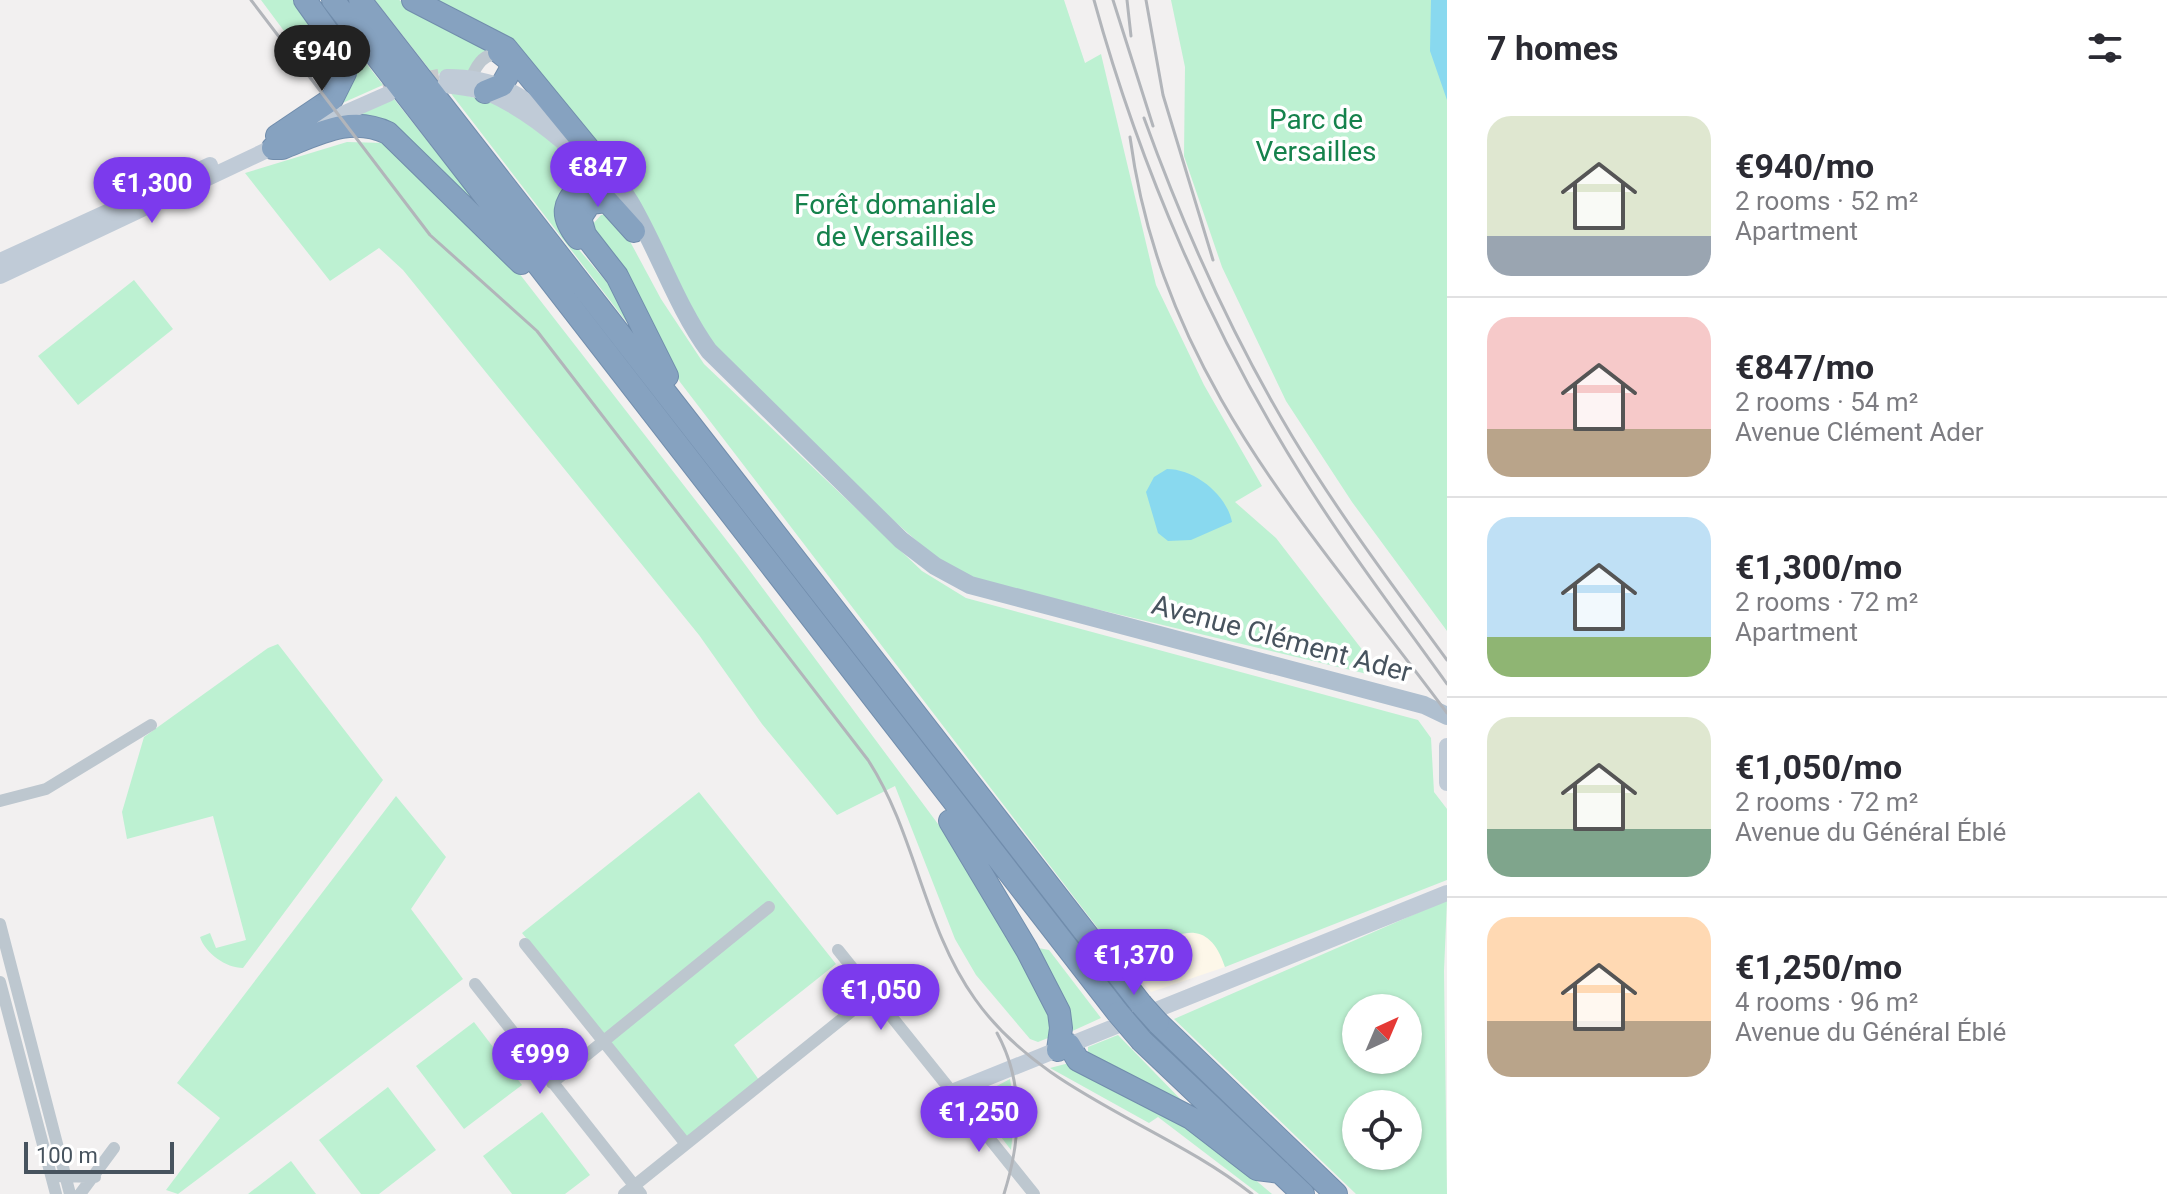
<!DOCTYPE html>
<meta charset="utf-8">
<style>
body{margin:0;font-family:Roboto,sans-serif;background:#f7f7f7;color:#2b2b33;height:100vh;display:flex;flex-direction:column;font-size:30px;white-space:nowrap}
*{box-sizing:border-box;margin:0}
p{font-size:26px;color:#7c7c81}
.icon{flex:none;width:44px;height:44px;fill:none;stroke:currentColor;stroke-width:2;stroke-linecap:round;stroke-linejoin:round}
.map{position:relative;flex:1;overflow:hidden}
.drawer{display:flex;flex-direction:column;background:#fff;width:720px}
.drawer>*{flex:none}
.needle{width:52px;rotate:44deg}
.buttons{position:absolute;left:1342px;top:994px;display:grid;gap:16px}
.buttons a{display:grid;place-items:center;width:80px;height:80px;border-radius:50%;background:#fff;box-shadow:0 2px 6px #0004;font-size:40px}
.scale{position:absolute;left:24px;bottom:20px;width:150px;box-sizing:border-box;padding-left:8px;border:4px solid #47535e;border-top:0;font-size:22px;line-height:28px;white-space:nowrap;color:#47535e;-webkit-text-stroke:6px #fff;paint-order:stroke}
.price{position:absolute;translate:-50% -68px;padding:0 18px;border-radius:28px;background:#7c3aed;color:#fff;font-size:26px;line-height:52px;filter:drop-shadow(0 2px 4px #0008)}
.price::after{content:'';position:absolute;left:50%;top:48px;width:24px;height:18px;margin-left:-12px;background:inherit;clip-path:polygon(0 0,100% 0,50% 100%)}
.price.selected{background:#222;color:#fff}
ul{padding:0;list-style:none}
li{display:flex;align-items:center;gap:24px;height:200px;padding:0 40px}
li+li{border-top:2px solid #e1e1e2}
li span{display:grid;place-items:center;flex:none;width:224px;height:160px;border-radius:24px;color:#555}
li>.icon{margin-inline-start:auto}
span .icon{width:96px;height:96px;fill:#fffc;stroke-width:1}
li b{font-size:34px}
h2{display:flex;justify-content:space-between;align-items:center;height:96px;padding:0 40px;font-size:34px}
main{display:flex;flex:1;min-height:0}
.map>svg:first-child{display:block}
.commercial{fill:#fdf7e9}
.green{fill:#bdf1d2;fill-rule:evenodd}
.water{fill:#89d9ef}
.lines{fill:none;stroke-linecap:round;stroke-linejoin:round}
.secondary-tunnel{stroke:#c7c9cc;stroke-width:16;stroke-dasharray:16 8;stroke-linecap:butt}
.highway-casing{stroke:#718dac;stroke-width:24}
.street{stroke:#bdc7cf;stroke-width:12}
.secondary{stroke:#c0cbd7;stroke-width:16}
.primary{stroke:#afbfcf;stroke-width:18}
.highway{stroke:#86a2c0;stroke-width:22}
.rail{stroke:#b2b5ba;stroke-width:3}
.highway-bridge-casing{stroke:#718dac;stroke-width:24;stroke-linecap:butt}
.highway-bridge{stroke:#86a2c0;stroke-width:22}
.labels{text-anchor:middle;stroke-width:7;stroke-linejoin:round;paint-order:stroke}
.park-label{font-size:28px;fill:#15824c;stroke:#fff}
.street-label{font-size:28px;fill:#47535e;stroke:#fff}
</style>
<main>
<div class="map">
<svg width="1447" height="1194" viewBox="0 0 1447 1194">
<rect width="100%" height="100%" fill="#f2f0f0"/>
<!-- commercial -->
<path class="commercial" d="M1196,931L1206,934L1218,946L1225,967L1151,992L1126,965L1165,940Z"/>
<!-- green -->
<path class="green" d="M261,0H296L338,63L330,93Z
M317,0L383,85L338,105L346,91Z
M375,0H399L493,51L471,72L433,74Z
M430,0H1064L1085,63L1101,54L1156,285L1204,385L1262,486L1235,502L1276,538L1384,678L975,580L936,558L832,466L714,348L604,153Z
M1171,0H1447V631L1352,502L1286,401L1222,267L1184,156L1185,67Z
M449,91L506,106L587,169L569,238L621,299L645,346Z
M394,99L472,197L465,201L348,118Z
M347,142L385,143L515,268L738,555L970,867L1054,1021L1053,1036L1038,1042L1030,1039L976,975L955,939L895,786L837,815L762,724L699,635L403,270L379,248L330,281L245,173Z
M608,214L626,234L661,299L704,364L922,571L966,598L1418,720L1431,738L1434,792L1447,809V880L1225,967C1205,906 1164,940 1126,965L680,382L631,288L592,225L601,215Z
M134,280L173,329L78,405L38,356Z
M278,644L383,780L243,968C226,968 205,953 200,937L210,933L216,948L246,940L213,816L127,839L122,812L144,737L268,648Z
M699,792L836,964L734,1045L759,1080L687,1137L522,933Z
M396,796L446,857L411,909L463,979L178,1194L166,1190L220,1118L177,1083Z
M1447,900L1444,971L1447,1194H1356L1174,1019ZM1356,1008H1408V1060H1356ZM1356,1104H1408V1156H1356Z
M1033,947L1049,950L1101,1018L1068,1033Z
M474,1022L522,1085L464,1129L416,1066Z
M1118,1035L1191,1110L1088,1054V1047Z
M1069,1063L1201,1134L1272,1194H1259L1158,1117L1149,1123L1050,1068Z
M1010,1079L1015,1111L1011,1150L972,1099Z
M388,1087L436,1150L379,1194H361L319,1140Z
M542,1112L590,1175L565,1194H512L483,1156Z
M291,1161L316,1194H248Z"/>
<!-- water -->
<path class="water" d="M1431,0H1447V100L1430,51Z
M1167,469C1195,469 1227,495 1232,522L1191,540L1168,541L1158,533L1146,492L1154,477Z"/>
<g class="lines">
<!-- secondary-tunnel -->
<path class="secondary-tunnel" d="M383,87L439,77"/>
<!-- highway casing -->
<g class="highway-casing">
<path id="highway" d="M333,0L1118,1013
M360,0L1141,1004
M413,0L506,48L588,148
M485,92L502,85L511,69L509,60L499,52
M277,136L332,99L345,73L337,45L305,0
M273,148H282C318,134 351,115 388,133L521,263
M634,231L607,201L590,203L580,218L585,235L617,276L667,376
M578,238C549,202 579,197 590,167
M950,821L1027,950L1059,1012L1061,1028L1058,1050
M1158,1023L1336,1194
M1142,1041L1303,1194
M1069,1045L1078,1060L1191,1118L1257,1169L1280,1172"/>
</g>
<!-- street -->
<path class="street" d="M472,77C477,63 486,52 502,54
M0,801L46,789L151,725
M0,924L70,1194
M525,944L686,1144
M838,950L1034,1194
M0,982L56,1194
M475,984L641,1194
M552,1083L769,907
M59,1176L95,1177
M80,1194L114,1148
M624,1194L873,994"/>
<!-- secondary -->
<path class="secondary" d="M447,77C503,77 523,98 564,130
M445,85C459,87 475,88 488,93C534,113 597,165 621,209
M313,127L388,94
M0,261L210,165
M0,276L282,143
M1447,746V783
M952,1092L1447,893"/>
<!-- primary -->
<path class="primary" d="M588,148C646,202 663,288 709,351L901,540L935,566L970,585L1424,705L1447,716"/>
<!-- highway -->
<use href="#highway" class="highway"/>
<!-- rail -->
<path class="rail" d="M251,0L430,235L537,331L868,760C916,834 923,926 975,999C1042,1094 1163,1124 1252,1194
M1094,0C1140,167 1212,334 1305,481C1349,551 1399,617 1447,684
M1113,0L1153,126
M1127,0L1131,36
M1146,0L1163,95L1213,260
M1144,118C1183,226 1232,336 1292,436C1339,514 1393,586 1447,660
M1130,137C1162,377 1310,528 1447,713
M997,1033C1025,1084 1021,1140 1004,1194"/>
<!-- highway-bridge casing -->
<g class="highway-bridge-casing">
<path id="highway-bridge" d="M1141,1004L1158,1023
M1118,1013L1142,1041"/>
</g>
<!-- highway-bridge -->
<use href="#highway-bridge" class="highway-bridge"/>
</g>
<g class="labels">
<!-- park labels -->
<g class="park-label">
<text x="1316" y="129">Parc de<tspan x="1316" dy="32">Versailles</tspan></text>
<text x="895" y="214">Forêt domaniale<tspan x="895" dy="32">de Versailles</tspan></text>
</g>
<!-- street labels -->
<g class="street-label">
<text transform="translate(1282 638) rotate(15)" y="10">Avenue Clément Ader</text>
</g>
</g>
</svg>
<div class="buttons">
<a><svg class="needle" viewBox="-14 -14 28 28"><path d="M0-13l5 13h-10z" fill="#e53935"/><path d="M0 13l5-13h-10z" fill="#7c7c81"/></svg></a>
<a><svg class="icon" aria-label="locate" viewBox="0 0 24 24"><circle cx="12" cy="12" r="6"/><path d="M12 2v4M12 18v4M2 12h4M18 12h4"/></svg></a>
</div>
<div class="scale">100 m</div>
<b class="price selected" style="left:322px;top:93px">€940</b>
<b class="price" style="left:598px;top:209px">€847</b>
<b class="price" style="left:152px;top:225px">€1,300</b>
<b class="price" style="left:1134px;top:997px">€1,370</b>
<b class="price" style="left:881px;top:1032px">€1,050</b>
<b class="price" style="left:540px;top:1096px">€999</b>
<b class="price" style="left:979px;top:1154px">€1,250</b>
</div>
<section class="drawer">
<h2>7 homes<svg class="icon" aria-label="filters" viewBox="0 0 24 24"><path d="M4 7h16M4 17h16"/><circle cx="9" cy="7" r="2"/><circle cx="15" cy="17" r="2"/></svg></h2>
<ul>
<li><span style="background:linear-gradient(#dfe7d0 75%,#9aa5b1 0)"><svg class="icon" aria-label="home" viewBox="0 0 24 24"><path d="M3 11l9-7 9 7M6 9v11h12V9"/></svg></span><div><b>€940/mo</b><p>2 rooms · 52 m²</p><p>Apartment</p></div></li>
<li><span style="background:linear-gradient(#f6c9c9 70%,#b9a48a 0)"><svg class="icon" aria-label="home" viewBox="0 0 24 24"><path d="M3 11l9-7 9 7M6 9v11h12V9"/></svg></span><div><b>€847/mo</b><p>2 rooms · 54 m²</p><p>Avenue Clément Ader</p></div></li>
<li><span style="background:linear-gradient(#bfe0f5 75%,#8fb573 0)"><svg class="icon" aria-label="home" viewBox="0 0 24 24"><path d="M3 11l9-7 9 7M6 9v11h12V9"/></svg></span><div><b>€1,300/mo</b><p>2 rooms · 72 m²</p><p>Apartment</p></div></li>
<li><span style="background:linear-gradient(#dfe7d0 70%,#7fa58c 0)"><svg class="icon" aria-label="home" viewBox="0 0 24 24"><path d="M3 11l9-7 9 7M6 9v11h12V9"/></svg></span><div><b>€1,050/mo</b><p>2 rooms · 72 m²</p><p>Avenue du Général Éblé</p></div></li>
<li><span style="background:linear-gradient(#ffd9b3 65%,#b9a48a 0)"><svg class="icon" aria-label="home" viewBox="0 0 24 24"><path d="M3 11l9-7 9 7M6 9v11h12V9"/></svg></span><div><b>€1,250/mo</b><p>4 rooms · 96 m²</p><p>Avenue du Général Éblé</p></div></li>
</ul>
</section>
</main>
